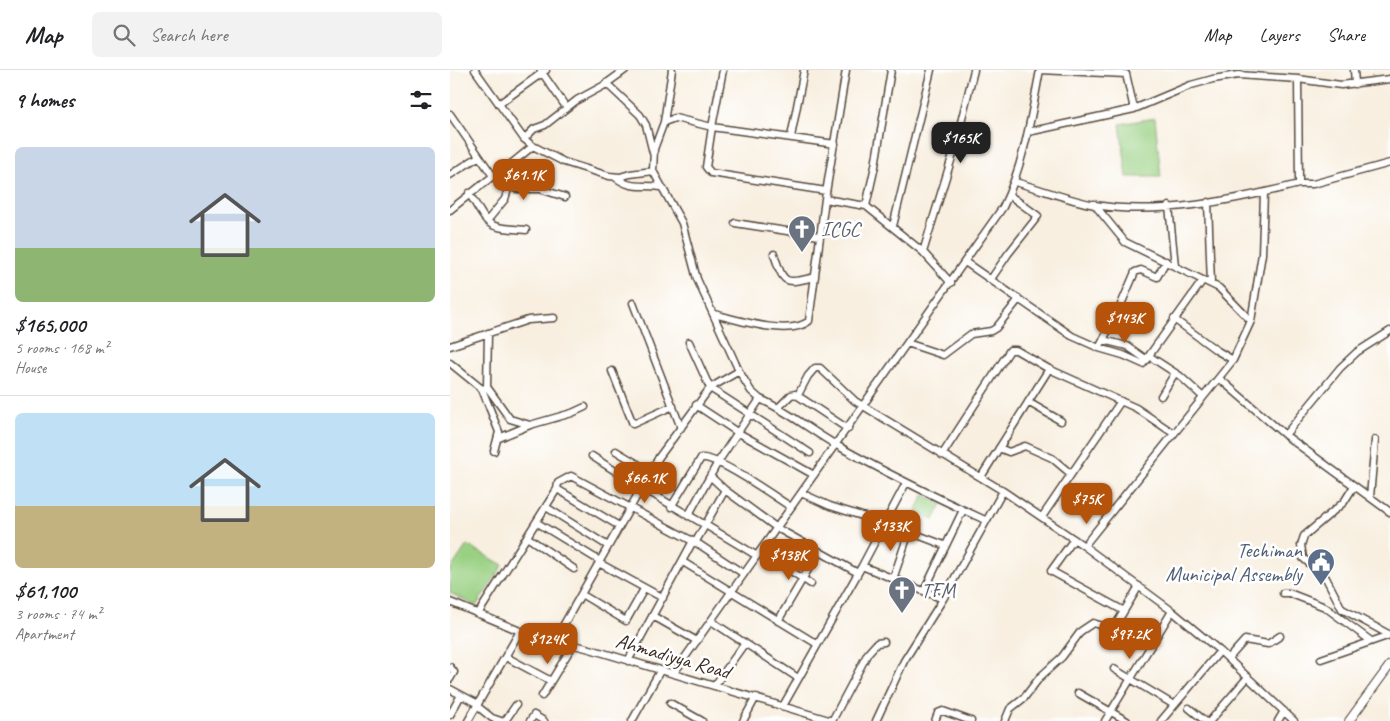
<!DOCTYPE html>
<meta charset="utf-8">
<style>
body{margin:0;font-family:Caveat,sans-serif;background:#f2f2f2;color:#202124;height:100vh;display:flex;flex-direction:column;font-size:19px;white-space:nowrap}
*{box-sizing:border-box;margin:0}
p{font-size:16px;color:#757577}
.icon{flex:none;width:28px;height:28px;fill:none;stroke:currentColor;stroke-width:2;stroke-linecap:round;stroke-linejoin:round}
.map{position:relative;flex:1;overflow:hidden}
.panel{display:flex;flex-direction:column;background:#fff;width:450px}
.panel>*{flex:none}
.price{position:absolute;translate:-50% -42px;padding:0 11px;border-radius:10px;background:#b45309;color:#fff;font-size:16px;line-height:32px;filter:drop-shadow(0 1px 2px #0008)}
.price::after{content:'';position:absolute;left:50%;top:30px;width:15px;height:11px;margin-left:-8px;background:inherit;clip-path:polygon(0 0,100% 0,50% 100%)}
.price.active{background:#222;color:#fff}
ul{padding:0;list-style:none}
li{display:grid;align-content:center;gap:10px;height:265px;padding:0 15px}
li+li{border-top:1px solid #e0e0e0}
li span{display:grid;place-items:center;height:155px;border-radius:8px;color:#555}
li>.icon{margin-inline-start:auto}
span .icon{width:90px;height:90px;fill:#fffc;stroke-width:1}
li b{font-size:21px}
h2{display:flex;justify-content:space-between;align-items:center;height:60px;padding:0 15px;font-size:21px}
header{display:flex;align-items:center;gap:30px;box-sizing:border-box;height:70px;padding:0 25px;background:#fff;border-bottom:1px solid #e0e0e0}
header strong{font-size:24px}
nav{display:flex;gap:28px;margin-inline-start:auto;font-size:18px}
.search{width:350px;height:45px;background:#f2f2f2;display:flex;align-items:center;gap:12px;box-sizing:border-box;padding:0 18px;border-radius:8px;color:#757577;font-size:19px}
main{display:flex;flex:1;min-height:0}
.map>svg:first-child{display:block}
.green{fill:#99d082;stroke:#6a7d50}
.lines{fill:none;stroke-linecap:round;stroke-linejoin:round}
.minor-casing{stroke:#57483b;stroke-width:9}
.major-casing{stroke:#57483b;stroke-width:10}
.minor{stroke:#fff;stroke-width:6}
.major{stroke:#fff;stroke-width:8}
.labels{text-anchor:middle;stroke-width:5;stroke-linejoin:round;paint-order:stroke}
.worship-label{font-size:21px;fill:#5b616d;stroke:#fff;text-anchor:start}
.service-label{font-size:21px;fill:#4e5e75;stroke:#fff;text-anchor:end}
.street-label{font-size:21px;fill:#3b2a1e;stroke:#fff}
</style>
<header>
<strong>Map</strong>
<div class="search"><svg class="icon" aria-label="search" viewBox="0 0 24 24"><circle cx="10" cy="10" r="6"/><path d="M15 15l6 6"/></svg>Search here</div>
<nav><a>Map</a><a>Layers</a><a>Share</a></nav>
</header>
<main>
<section class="panel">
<h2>9 homes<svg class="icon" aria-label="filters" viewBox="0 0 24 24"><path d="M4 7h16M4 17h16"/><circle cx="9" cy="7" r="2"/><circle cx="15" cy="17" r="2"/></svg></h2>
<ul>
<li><span style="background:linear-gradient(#c9d6e8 65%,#8fb573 0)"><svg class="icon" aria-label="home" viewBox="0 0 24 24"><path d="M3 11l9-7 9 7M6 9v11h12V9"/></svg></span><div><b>$165,000</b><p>5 rooms · 168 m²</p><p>House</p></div></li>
<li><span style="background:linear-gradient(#bfe0f5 60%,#c2b280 0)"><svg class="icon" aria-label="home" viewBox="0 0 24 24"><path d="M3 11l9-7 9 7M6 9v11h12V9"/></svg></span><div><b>$61,100</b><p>3 rooms · 74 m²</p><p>Apartment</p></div></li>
</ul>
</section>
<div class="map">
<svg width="940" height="651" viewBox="0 0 940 651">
<rect width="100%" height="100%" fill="#fff"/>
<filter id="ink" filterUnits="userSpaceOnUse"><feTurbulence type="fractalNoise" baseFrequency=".02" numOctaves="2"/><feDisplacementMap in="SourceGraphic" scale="10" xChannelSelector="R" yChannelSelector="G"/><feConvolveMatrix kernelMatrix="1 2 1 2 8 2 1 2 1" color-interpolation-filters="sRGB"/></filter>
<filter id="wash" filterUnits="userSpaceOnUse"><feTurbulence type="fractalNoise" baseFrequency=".0096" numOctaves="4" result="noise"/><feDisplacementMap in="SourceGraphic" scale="20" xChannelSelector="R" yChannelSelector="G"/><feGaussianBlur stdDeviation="1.12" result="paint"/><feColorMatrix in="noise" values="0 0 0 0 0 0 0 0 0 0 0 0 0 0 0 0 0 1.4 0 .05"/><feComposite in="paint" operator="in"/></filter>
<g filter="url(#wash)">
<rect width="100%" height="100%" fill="#f8efe0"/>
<!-- green -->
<path class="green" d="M705,48L711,107H677L670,54Z
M474,425L492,434L484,450L466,441Z
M17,475L53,495L26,536L0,523V500Z"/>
</g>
<g filter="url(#ink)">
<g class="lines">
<!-- minor casing -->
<g class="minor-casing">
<path id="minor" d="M396,0L375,129L416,136L425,96L441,0
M590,0L676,4L684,39
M904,0L905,14
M91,1L116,37
M848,9L891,15L940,9
M156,13L190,45L196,55L203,83
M49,34L96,0
M0,44L43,106L51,102L83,76L74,69L25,0
M214,52L222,0
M578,62L684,39L741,15L763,9L788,5L848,9L849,114
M341,67L354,0
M74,69L84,59L95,55L127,30L153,16L175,0
M83,76L114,92L159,106L170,107L180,104L203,101
M51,102L66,119H90L115,127
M0,105L28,87
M165,107C182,120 191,114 210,117
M565,112C591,119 618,130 645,135C709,146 786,130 849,114H863L940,93
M376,121L261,103L256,97L262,57L385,74
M19,123C40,158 35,157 76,160
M758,132L761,214
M644,134L675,172L769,218L801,251L812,184L814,123
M416,136L473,182L501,213
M719,136L725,196
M0,140L43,106
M37,151L55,129L60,113
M285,153L369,166
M443,156L481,0
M473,182L503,84L524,0
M324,184C334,215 334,214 365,207
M515,192L622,266L649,278L670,237L685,202L691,200L707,207L716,191
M541,209L558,184L588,146L559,125
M183,233L231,358
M264,244C287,250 340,267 359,251L375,129
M724,249L766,280L783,290
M940,261L907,282L890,298L835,365L940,442
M38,263L37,317L60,349L80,355L122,343L135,337
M653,270L677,276L697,290
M239,272L260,318L360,383
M457,273L493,285L521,264L541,261L546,258L569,229
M0,276L78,250L104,248
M649,278L673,285L693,294L753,210
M699,286L730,306L753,327
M0,293L32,319L36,318
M162,301L183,354L223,336
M770,309L835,365
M32,319L49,362L44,381
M348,325L358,306L365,298H370L405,331L553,421L634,476L783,290L801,251
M711,326L725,303
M310,329C338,341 361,361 388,376C436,403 485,427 535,450
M578,332L611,351
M246,335L287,362L364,405
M329,337L341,325L345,324L398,359
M49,368L80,355
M549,378L559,382L575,376L602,388L621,404
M166,381L201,402
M492,385L560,280H566L599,299
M142,386C196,422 252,452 307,486
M531,407L599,299L686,338L723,363
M904,416L894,432L854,466L851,475L853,488L876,508L892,539L940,565
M107,419L169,456
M275,420L327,458L408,503
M351,423L380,436L444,456L494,475
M920,427L925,370
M96,437L158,476
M221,437L248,393L251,388C266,385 325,427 341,437
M238,446L268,392L310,329L301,321L289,301L247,209L232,153L203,101L204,79L214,52L225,48L262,57L273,0
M592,447L671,331
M86,452L150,491
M77,467L124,499
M624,469L601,501L674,541
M245,473L275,420L261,407
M634,476L722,541L770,581L711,651
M310,481L361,514
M233,492L367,574
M149,493L213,528
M412,496L456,413
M443,509L459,462
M474,521L513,440
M833,523H839L875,537L921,571
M131,524L176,551L194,519
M0,532L70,561L140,579L382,651
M28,544L107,419L108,413L121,406L250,475L294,504
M203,546L247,571
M261,551L348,608
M328,551L369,481
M665,556L689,516
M105,570L209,387L260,318L289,301
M770,581L844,651
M56,587L101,611
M778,589L795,570L818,574L830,566
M871,589L940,565
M178,591L243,471
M0,597L4,602L0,609
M664,599L724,635
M224,603L553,137C574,94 581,47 590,0
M265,615L295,573
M0,619L28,634
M628,623L677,651
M92,626L123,575
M220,633L252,651
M27,636L42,648L51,651
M333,636L412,496L493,529L553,421
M739,638L755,651
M0,645L11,625
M18,651L70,561
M55,651L66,635
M80,651L84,645L94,651
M182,651L210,601
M293,651L306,627
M382,651L418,583L427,573L434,572
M426,651L454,591L493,529
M485,651L488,643L493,641L521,651
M555,651L560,639L574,628L590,607L612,587L631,561L643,553L656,557
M655,651L722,541
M760,651L798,607
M828,651L834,641"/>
</g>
<!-- major casing -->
<g class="major-casing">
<path id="major" d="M899,651L940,595"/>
</g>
<!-- minor -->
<use href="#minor" class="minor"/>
<!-- major -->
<use href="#major" class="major"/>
</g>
</g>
<!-- icons -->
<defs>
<g id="church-pin" transform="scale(1.4375)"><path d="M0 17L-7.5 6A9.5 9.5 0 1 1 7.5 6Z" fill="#6b7280" stroke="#fff"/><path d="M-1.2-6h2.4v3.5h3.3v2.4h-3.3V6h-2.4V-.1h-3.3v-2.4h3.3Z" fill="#fff"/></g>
<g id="civic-pin" transform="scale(1.4375)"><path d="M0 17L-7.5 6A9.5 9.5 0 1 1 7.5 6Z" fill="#5c6f8a" stroke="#fff"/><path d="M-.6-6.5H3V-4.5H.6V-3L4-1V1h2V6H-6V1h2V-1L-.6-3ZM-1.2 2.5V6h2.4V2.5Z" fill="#fff"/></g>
</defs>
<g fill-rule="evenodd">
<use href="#church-pin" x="352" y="159"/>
<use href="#civic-pin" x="871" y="492"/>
<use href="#church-pin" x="452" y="520"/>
</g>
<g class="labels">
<!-- worship labels -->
<g class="worship-label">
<text x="371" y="166">ICGC</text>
<text x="471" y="527">TFM</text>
</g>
<!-- service labels -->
<g class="service-label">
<text x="852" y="487">Techiman<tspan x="852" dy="24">Municipal Assembly</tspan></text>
</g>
<!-- street labels -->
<g class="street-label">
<text transform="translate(223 586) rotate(16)" y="7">Ahmadiyya Road</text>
</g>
</g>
</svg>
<b class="price active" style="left:511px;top:94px">$165K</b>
<b class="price" style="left:74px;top:131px">$61.1K</b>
<b class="price" style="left:675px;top:274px">$143K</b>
<b class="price" style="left:195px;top:434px">$66.1K</b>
<b class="price" style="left:637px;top:455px">$75K</b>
<b class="price" style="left:441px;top:482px">$133K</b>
<b class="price" style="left:339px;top:511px">$138K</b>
<b class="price" style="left:680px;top:590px">$97.2K</b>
<b class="price" style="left:98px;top:595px">$124K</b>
</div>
</main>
